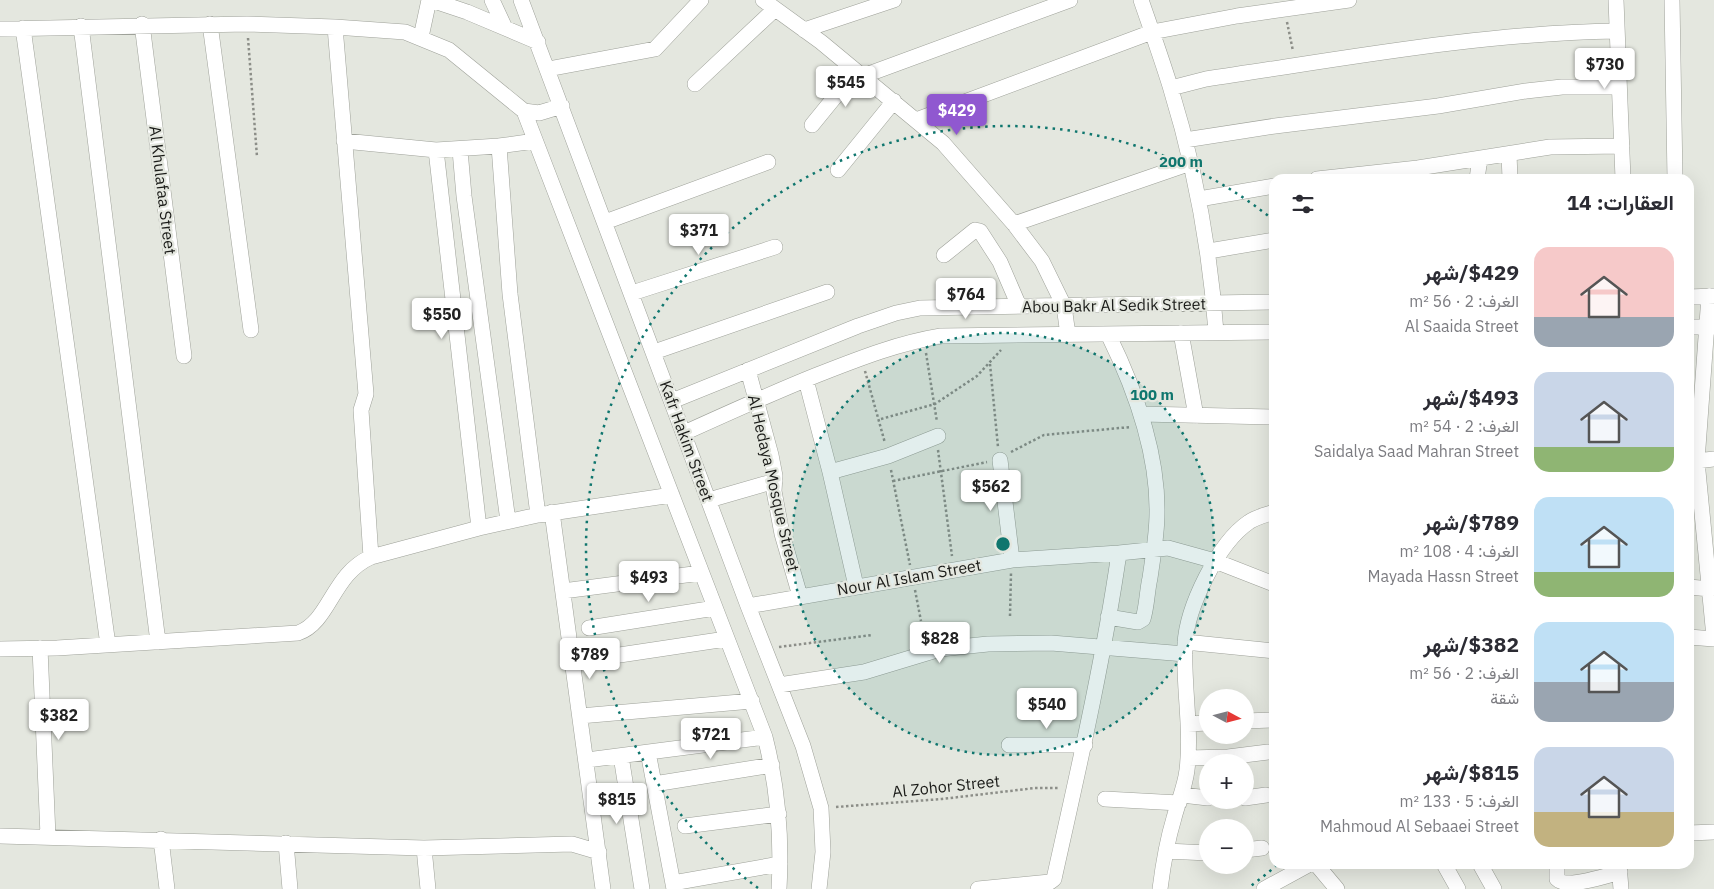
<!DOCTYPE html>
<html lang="ar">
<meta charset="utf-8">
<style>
body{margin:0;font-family:"IBM Plex Sans",Vazirmatn,sans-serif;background:#f7f7f7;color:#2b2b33;direction:rtl;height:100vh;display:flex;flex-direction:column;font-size:19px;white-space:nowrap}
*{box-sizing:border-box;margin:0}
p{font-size:16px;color:#7c7c81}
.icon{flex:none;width:28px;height:28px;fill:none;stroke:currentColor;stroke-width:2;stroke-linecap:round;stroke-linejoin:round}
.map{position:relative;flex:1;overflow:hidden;direction:ltr}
.details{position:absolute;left:1269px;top:174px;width:425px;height:695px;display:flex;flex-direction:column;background:#fff;border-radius:15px;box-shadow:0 5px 20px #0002;direction:rtl}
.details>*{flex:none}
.needle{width:32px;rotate:97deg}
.fabs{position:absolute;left:1199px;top:689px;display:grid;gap:10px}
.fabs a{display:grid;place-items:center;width:55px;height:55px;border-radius:50%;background:#fff;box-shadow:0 5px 20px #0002;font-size:25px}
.price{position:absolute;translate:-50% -42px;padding:0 11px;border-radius:5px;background:#fff;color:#222;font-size:16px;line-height:32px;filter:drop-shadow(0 1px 2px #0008)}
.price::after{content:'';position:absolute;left:50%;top:30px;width:15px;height:11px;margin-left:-8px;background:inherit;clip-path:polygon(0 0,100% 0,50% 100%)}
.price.current{background:#9058d0;color:#fff}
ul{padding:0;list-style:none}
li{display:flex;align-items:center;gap:15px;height:125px;padding:0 20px}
li span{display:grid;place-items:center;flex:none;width:140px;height:100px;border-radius:15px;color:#555}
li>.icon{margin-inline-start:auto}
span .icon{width:60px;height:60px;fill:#fffc;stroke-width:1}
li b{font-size:21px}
h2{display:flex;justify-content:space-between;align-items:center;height:60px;padding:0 20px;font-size:21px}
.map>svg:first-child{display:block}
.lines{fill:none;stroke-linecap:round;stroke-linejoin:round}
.street-casing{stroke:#9ea199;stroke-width:16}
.path{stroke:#8c8e88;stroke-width:2.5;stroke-dasharray:2.5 2.5;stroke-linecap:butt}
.street{stroke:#fff;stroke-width:15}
.ring{fill:none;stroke:#0f766e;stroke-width:2.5;stroke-dasharray:2.5 5}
.labels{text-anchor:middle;stroke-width:4.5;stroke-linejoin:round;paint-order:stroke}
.street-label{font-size:16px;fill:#1a1b18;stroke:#e4e7df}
.centre{fill:#0f766e;stroke:#e4e7df;stroke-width:2.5}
.ring-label{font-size:15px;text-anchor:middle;font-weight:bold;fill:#0f766e;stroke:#e4e7df;stroke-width:4.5;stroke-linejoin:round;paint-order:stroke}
</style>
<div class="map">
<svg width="1714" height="889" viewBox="0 0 1714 889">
<rect width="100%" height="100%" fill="#e4e7df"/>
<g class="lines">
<!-- street casing -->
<g class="street-casing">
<path id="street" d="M431,0L467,12L538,42
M492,0L505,28
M521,0L748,606L803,746L821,808L823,852L819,889
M763,0L821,42L943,143L1014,224L1042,261L1064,306L1068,335
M1141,0C1151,29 1161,57 1170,86C1195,167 1210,249 1216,332
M1616,0L1623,179
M1672,0L1675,179
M142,24L184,356
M210,24L251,330
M81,26L158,642
M335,27L366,394L361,410L371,557
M23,28L108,645
M0,29L247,24L335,27L405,32L449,50L524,111L539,113L562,106
M804,30L894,0
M421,37L429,0
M548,69L655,49L701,0
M863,76L1070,0
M695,84L775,9
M1171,88L1206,79C1342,59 1479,33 1617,31
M524,111L765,737C778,788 782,836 779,889
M916,120L1152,32L1237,16L1349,0
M812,125L856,71
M1185,140L1275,126L1438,106L1526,91L1562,87H1619
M344,141L436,150L499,146L510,294L538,515
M499,146L535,141
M436,150L479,528
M460,150L464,196L508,521
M1509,154L1510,179
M838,170L894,101
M1317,179L1418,168L1550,147L1622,146
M1477,179L1480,158
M1199,199L1274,186
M605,222L768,162
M1014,224L1191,163
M1209,251L1274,240
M944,255L975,230L980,231L1000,262L1019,306
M632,293L775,247
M1709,296L1697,461L1714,637
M1689,297L1714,296
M1689,327H1714
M1181,333L1196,416
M654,352L827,292
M748,370L771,455L775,476L774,491L782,534L800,596
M806,380L830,472L856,586
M672,401L858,326L896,313L920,308L1274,302
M1141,414L1274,417
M684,433C728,413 772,393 817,375C858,359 898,343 941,336L1274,332
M1000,460L1012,560
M1697,461L1714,459
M830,472L888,456L938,436
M709,500L775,481
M552,512L603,889
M1689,587L1710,589
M563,591L701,573
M748,606L1012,560L1119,553L1168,548L1215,561L1274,584
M1108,617L1138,622L1143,619C1147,606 1147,591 1150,578C1153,556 1157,535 1157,513C1158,451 1135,389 1108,334
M589,628L715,608
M1689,637L1714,639
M1185,642L1274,651
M40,648L48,836
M0,649L57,648L298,633C330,622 332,574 371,557L479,528L538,515L672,495
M573,662L726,639
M779,685L864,672L940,649L988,644L1051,643L1185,654
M580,716L752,701
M1245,721L1274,720
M1188,724L1208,723
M1009,745H1085
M648,752L674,889
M621,756L642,889
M1188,758L1228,757L1268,752
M587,760L765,737
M654,784L772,765
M1182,795L1208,798
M1245,798L1266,795
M1105,799L1179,803
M685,826L779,814
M1689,833L1714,832
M0,836L424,848L572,844L599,852
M161,839L167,889
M286,843L290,889
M424,848L428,889
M1245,850L1262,848
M1166,851L1208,853
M1316,864L1337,889
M1444,864L1458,889
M1480,864L1494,889
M1557,864V879C1566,889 1606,876 1620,872
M1619,864L1621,889
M673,883L780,864
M978,889L1050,882L1054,879C1078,771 1103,663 1119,553
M1160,889C1163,865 1167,841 1174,818C1178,802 1185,787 1187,770C1192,728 1183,686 1185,644C1187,607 1218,543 1249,522C1256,517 1266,515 1274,512
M1264,889L1310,864"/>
</g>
<!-- path -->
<path class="path" d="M1287,22L1293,51
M248,38L257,157
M926,353L937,422
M990,364L998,447
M865,371L885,443
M881,419L935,404L977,376L1001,350
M938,450L952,556
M1011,452L1044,435L1131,427
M891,470L910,565
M893,481L987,462
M915,590L921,621
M1010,616L1011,573
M779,647L872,635
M836,807L942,799L1035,788H1059"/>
<!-- street -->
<use href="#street" class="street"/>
</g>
<!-- distance rings -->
<circle cx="1003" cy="544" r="211" fill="#0f766e" fill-opacity=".12"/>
<g class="ring">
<circle cx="1003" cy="544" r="211"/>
<path d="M1277 865A422 422 0 0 1 1248 888M758 888A422 422 0 1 1 1271 218"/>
</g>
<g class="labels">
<!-- street labels -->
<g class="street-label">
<text transform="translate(163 190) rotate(83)" y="6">Al Khulafaa Street</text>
<text transform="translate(1114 305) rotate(-1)" y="6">Abou Bakr Al Sedik Street</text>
<text transform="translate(687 441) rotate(70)" y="6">Kafr Hakim Street</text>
<text transform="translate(774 483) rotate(77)" y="6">Al Hedaya Mosque Street</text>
<text transform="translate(909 577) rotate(-10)" y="6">Nour Al Islam Street</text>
<text transform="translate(946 786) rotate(-6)" y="6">Al Zohor Street</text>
</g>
</g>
<circle cx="1003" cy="544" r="8" class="centre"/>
<g class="ring-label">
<text x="1181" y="167">200 m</text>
<text x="1152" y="400">100 m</text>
</g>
</svg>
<div class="fabs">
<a><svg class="needle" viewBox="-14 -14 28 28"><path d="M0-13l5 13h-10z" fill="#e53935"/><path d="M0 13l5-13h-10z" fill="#7c7c81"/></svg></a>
<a>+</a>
<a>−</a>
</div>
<b class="price" style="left:1605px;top:90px">$730</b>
<b class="price" style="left:846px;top:108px">$545</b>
<b class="price current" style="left:957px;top:136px">$429</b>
<b class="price" style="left:699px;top:256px">$371</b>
<b class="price" style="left:966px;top:320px">$764</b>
<b class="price" style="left:442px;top:340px">$550</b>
<b class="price" style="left:991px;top:512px">$562</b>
<b class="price" style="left:649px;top:603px">$493</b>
<b class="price" style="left:940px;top:664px">$828</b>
<b class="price" style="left:590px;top:680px">$789</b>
<b class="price" style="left:1047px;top:730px">$540</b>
<b class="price" style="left:59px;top:741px">$382</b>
<b class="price" style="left:711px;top:760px">$721</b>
<b class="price" style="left:617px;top:825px">$815</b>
<section class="details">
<h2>العقارات: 14<svg class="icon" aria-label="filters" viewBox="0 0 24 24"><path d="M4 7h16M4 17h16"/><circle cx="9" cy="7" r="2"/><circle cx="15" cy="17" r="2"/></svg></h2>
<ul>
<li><span style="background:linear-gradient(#f6c9c9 70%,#9aa5b1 0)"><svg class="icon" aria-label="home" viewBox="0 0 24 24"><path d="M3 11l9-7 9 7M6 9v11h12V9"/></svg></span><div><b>$429/شهر</b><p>الغرف: 2 · 56 m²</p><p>Al Saaida Street</p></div></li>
<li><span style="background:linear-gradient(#c9d6e8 75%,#8fb573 0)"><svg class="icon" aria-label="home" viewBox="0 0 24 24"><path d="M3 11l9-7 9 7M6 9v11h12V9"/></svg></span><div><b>$493/شهر</b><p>الغرف: 2 · 54 m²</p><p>Saidalya Saad Mahran Street</p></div></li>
<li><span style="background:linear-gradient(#bfe0f5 75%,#8fb573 0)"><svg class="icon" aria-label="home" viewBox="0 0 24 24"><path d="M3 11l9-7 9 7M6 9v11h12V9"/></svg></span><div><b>$789/شهر</b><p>الغرف: 4 · 108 m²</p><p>Mayada Hassn Street</p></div></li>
<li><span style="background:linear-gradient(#bfe0f5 60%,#9aa5b1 0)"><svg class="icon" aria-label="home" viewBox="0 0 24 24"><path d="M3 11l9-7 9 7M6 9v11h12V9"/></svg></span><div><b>$382/شهر</b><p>الغرف: 2 · 56 m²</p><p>شقة</p></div></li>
<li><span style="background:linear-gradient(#c9d6e8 65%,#c2b280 0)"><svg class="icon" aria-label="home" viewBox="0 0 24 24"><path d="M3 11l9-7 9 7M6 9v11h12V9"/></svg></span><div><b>$815/شهر</b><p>الغرف: 5 · 133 m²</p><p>Mahmoud Al Sebaaei Street</p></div></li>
</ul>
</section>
</div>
